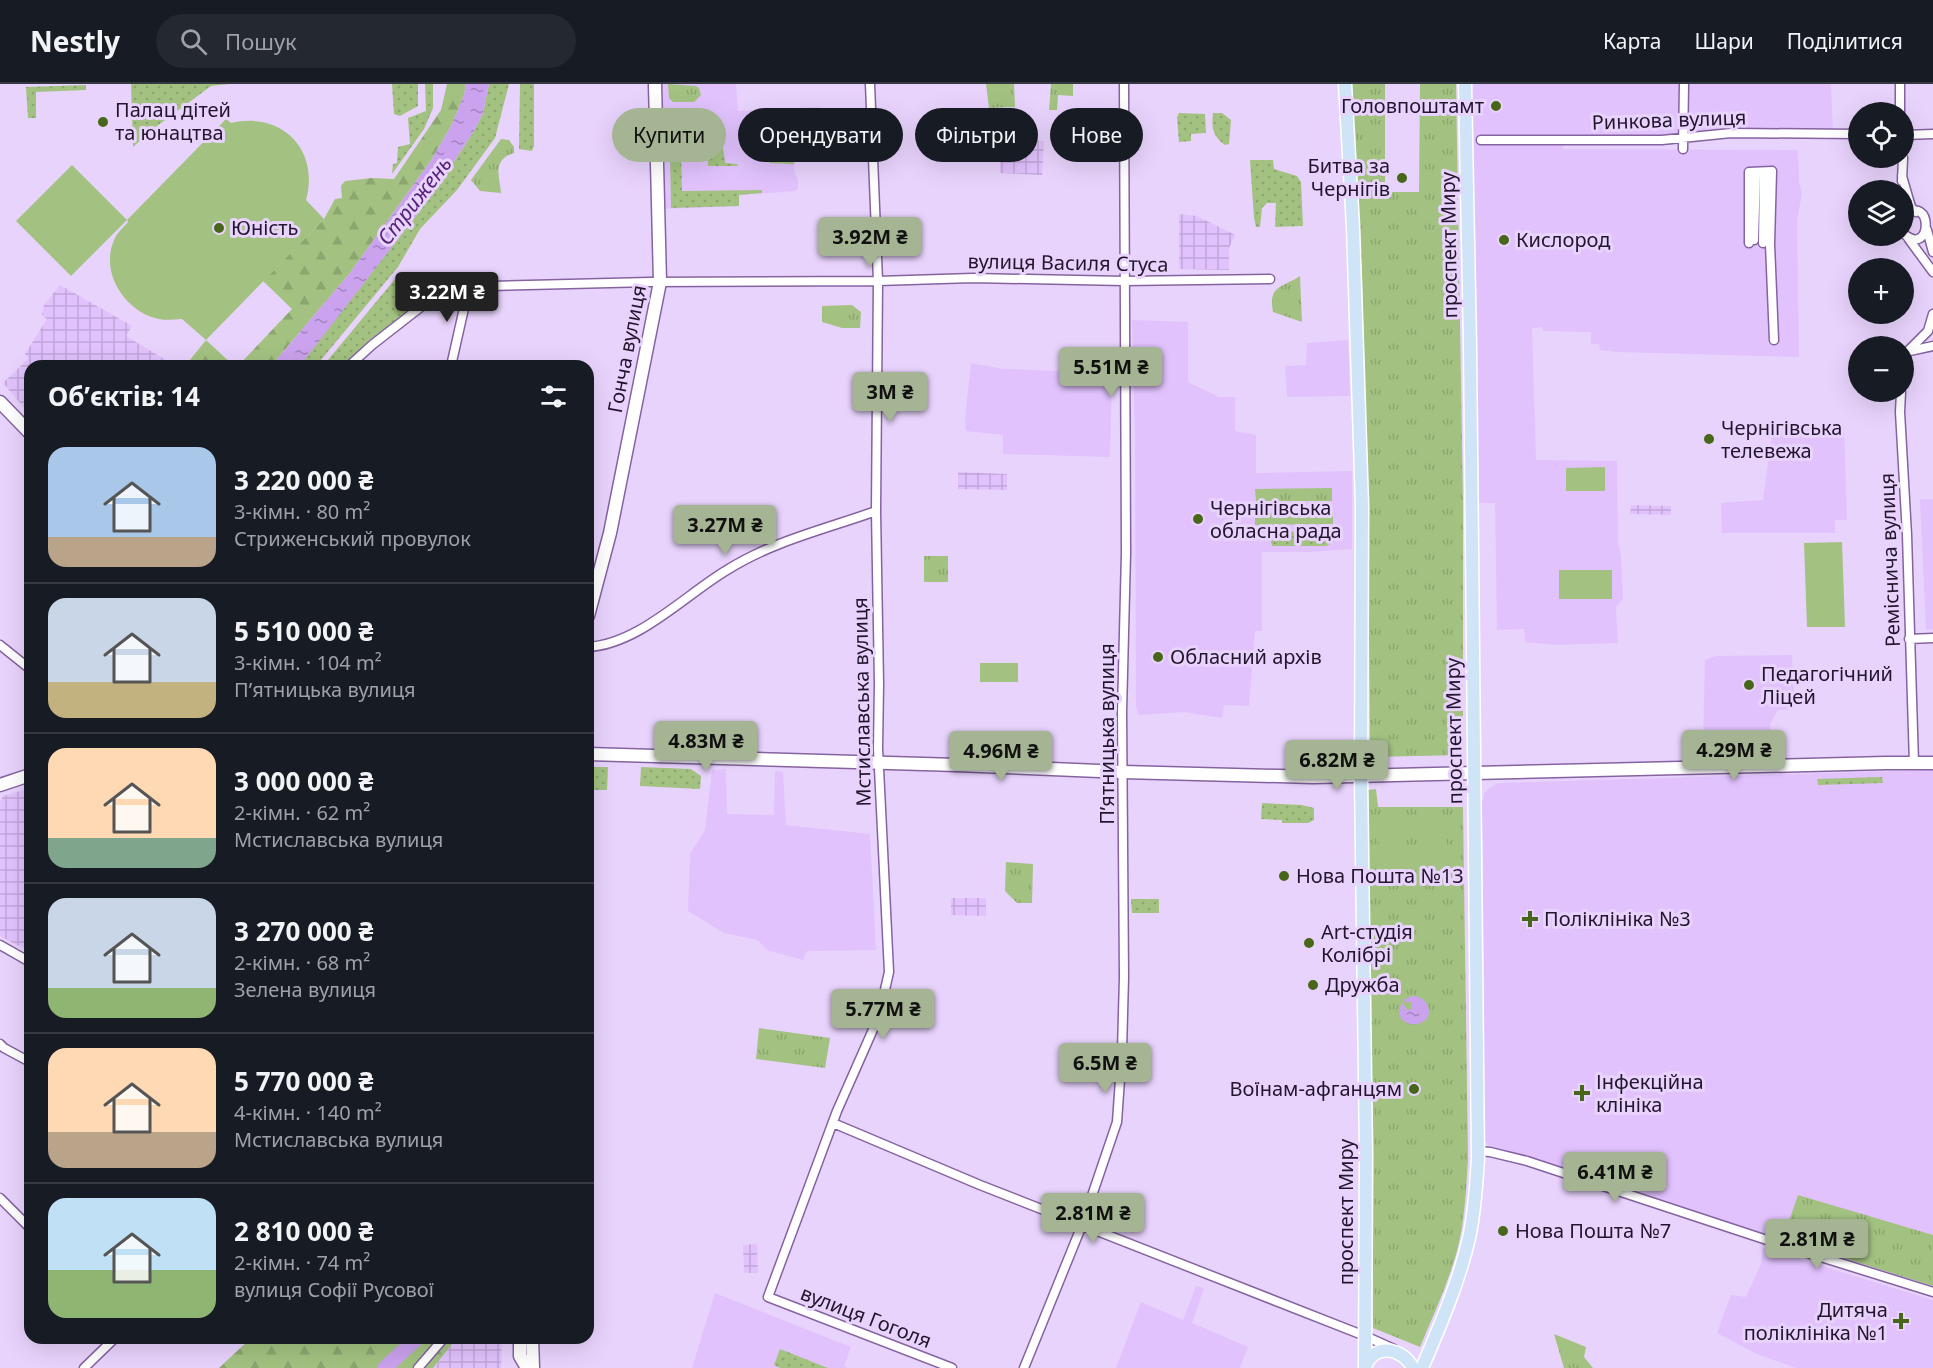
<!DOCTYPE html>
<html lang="uk">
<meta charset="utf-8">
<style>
body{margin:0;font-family:"Noto Sans",sans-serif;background:#242831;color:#f1f3f6;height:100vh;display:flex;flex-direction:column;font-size:22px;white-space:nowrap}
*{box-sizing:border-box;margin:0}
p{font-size:20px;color:#9ea1a6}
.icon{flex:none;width:33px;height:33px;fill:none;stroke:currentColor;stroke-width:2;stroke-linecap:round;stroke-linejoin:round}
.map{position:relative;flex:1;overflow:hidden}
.drawer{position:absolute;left:24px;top:276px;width:570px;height:984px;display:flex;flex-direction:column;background:#171b24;border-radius:18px;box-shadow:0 6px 24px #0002}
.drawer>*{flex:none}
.top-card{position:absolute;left:612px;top:24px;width:570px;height:54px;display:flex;gap:12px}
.buttons{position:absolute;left:1848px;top:18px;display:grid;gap:12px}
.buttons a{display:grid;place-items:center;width:66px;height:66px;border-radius:50%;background:#171b24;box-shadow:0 6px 24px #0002;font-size:30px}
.price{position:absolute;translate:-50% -51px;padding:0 14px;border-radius:6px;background:#a5b493;color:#111;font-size:20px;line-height:39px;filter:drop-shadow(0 2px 3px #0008)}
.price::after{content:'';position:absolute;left:50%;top:36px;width:18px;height:14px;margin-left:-9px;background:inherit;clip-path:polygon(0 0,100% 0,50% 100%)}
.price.on{background:#222;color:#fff}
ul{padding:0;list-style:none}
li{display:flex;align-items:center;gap:18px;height:150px;padding:0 24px}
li+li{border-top:2px solid #363941}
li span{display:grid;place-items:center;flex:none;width:168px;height:120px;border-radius:18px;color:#555}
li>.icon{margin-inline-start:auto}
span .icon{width:72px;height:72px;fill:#fffc;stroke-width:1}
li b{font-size:26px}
h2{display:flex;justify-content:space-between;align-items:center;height:72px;padding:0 24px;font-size:26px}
.chip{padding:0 21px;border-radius:27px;background:#171b24;box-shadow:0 6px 24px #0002;font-size:21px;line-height:54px}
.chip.on{background:#a5b493;color:#111}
header{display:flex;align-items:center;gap:36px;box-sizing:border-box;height:84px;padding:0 30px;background:#171b24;border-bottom:2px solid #363941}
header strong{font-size:28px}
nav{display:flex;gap:33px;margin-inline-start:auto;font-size:21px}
.search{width:420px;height:54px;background:#242831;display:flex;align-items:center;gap:15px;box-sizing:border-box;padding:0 21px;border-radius:33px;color:#9ea1a6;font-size:22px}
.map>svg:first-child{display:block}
.built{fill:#e1c2fd}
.industrial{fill:url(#industrial-grid)}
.grass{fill:url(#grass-dots)}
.forest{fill:url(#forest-firs)}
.park{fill:url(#park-tufts)}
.pitch{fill:#a3c281}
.water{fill:url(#water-ripples)}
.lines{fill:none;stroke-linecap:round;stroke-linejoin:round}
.river{stroke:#caa2ed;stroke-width:15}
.street-casing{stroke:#8563a1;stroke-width:11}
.secondary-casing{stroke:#8563a1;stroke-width:15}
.primary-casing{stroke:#fff;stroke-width:15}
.street{stroke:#fff;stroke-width:8}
.secondary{stroke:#fff;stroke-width:12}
.primary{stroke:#d0e4f8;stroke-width:12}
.poi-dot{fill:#48661a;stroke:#e8d3fc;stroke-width:2}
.labels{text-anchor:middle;stroke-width:6;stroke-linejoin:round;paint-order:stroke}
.poi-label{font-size:20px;fill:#23152d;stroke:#e8d3fc;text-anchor:start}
.street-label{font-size:20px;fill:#23152d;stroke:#e8d3fc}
.water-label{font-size:21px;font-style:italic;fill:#541f76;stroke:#e8d3fc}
</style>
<header>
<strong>Nestly</strong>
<div class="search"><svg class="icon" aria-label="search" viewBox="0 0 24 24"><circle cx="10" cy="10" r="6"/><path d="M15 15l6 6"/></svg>Пошук</div>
<nav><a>Карта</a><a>Шари</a><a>Поділитися</a></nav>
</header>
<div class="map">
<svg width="1933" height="1284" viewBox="0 0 1933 1284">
<defs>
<pattern id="industrial-grid" width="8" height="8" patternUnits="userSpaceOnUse" patternTransform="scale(1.5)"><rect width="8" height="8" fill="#e1c2fd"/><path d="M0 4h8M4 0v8" fill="none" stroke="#c1a6d9"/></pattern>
<pattern id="grass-dots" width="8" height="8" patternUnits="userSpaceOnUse" patternTransform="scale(1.5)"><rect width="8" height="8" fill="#a3c281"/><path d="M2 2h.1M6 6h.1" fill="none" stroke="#8ca670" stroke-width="1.8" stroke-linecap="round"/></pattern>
<pattern id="forest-firs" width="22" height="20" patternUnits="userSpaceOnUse" patternTransform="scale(1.5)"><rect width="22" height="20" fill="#a3c281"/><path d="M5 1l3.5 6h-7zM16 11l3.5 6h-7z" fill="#8ca670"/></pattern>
<pattern id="park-tufts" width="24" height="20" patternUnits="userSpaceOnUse" patternTransform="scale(1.5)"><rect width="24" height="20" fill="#a3c281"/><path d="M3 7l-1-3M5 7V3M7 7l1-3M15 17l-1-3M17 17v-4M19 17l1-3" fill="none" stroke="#8ca670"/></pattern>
<pattern id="water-ripples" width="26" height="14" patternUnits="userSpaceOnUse" patternTransform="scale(1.5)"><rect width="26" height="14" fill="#caa2ed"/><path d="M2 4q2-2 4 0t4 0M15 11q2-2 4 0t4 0" fill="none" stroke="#a483c0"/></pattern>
</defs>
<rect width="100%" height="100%" fill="#e8d3fc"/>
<!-- built -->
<path class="built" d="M661,0H736L738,27L819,23V52L816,53L797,54L796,56L794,87L798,96V104L796,107L739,111V122L663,125Z
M1472,0H1831L1833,47L1563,53V65L1798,66L1799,98L1802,109L1797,137L1799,273L1618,268L1600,266L1599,260H1591V248L1543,247L1542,243L1532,244L1536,376L1617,377L1618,460L1621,471L1623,515L1616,523L1618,559L1555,561L1525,558L1524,545L1497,546L1495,419H1479Z
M1132,236L1188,238V298L1219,313H1235V347L1256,351V389L1352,387V465L1309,468H1262V547H1255L1249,622L1224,621L1222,634L1184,628L1139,631L1136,623L1135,351Z
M1348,256L1350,312L1287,313L1285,282L1306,281L1307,259Z
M971,279L1003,285L1112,289L1110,373L1003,370V351L966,347L965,335Z
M1773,343L1844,344L1847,436H1835V449H1722L1721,419L1763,416Z
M1920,415H1933V545L1926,546Z
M1792,571L1795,625L1778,626L1770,640L1771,659L1703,660L1705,576L1717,572Z
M726,685L727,730L774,731L775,687L783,688L786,741L870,750L876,866L807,867L803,876L767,866L758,856L724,849L688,827L690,770L705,746L712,686Z
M1933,686V1205L1492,1064L1484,1057L1483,765L1481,722L1485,708L1491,703L1499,699Z
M1763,1164L1933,1216V1284H1797L1759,1271L1717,1249L1731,1211L1746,1213L1761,1180Z
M1196,1202L1204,1204L1192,1239L1248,1263L1240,1284H1116L1141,1218L1183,1236Z
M715,1209L851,1263L844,1282L848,1284H692Z"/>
<!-- industrial -->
<path class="industrial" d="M1000,50H1010V54L1044,57L1042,91L1000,89Z
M1179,130L1197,132L1235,151L1229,164V186L1179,185Z
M60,201L132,242L126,252L164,275L172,282H30V331L3,299L29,274L25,270L47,235L42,231L44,221Z
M958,388L1007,390V406L958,405Z
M1631,421L1671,422V431L1630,430Z
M30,704V868L0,852V718L3,712Z
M951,814H986V832L951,831Z
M757,1160L758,1189H744L743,1161Z
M457,1254H502L501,1284H433Z"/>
<!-- grass -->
<path class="grass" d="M131,0H229L211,2L153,45L133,63Z
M392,0H418V22L400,32L394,30Z
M425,0H433V24L424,45L392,90L393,80L397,79L398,63L410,60L408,34L426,27Z
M489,0H509L495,54L457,106L420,145L398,183L316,282H299L432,111L474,47L483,29Z
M520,0H534V62L532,67L519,65Z
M86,1V6L36,8V34H28L26,3Z
M1179,29L1205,30L1206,49L1191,50V57L1179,58L1177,33Z
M1213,29H1222L1231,36L1229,60L1225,61C1213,53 1211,43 1213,29Z
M783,32L782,46L774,54L765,56L756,49L753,33Z
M820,47L819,52L816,53L797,54L796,56L794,80L769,79L770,68C790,43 801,59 820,47Z
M696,58C720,58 723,54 725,79L737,80L738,82H708L707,62L697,61Z
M670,64L681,68L682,107L762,106V109L739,111V122L671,124Z
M1250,76H1273L1274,85L1297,92L1301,98L1303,142L1275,143L1276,119H1267L1262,124L1260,143H1256L1254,134Z
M400,189L428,201L441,203L375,254L344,282H323Z
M1334,447V458L1326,462H1272L1270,453L1274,448Z
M588,683H608L607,706H588Z
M641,683L691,685L701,692L700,705L640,702Z
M1882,693L1883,699L1818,701L1817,695Z
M1262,719L1302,721L1314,724V736L1308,739H1282V736L1261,735Z
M1131,815H1159V829H1132Z
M780,1265L828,1284H780L774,1281Z"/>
<!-- forest -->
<path class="forest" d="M447,0H466L464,11L452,40L432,75L350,189L277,275L274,282H238L292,225L263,197L324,135L335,115L342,114L341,102L345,97L372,94L394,95L441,26Z
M206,256L234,282H185Z
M251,1254H457L433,1284H219Z"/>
<!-- park -->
<path class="park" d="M668,0L696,2L699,4L701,11L694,18H673L669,14Z
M986,0H1014L1015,23L989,24Z
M1051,0H1073V12L1058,11L1057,26H1049Z
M1351,0H1385V108H1419L1420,0H1456L1463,420V671L1370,673L1368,422L1362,194Z
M959,41L960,68H938L934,62L933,42Z
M501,55L509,56L514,63V69C491,76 500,93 501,109L480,107L471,96Z
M1300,192L1302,238L1273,228C1268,201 1282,204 1300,192Z
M852,221L861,228L860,244H842L822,238V222Z
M1332,404V417H1256L1255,405Z
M1333,428V440L1255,441V429Z
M924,472H948V498H924Z
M1376,705L1378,723H1463L1468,1075C1466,1105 1465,1137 1457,1167C1448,1200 1433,1232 1420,1263L1373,1244L1370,1071L1368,706Z
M1006,778L1033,780L1032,819H1017L1005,807Z
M759,944L830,954L825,984L756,975Z
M1798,1111L1933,1151V1202L1783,1155Z
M1554,1250L1586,1263L1584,1273L1593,1284H1564Z"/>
<!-- pitch -->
<path class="pitch" d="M226,35L231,39C282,27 320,66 306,116L324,135L206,256L182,235C171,236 160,237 149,232C120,220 99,183 116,152C119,147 124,143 128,138L127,136L71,192L16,137L72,81L127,136Z
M1605,383V407H1566V384Z
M1842,458L1845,543H1807L1804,459Z
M1559,486H1612V515H1559Z
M980,579H1018V598H980Z
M1379,735H1405V778H1379Z
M1422,737H1447V780H1422Z"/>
<!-- water -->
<path class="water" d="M466,0H489L483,29L474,47L432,111L303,278L299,282H274L277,275L350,189L432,75L452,40L464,11Z
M1412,912C1419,912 1425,915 1428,922C1436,947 1388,947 1402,918L1407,926L1412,925L1411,918H1406L1403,916Z"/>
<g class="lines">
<!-- river -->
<path class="river" d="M385,1284L417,1254"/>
<!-- street casing -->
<g class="street-casing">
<path id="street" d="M870,0L878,197L876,427L879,600L878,664L889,888L879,932L837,1027L768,1213L952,1284
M1900,28V0
M1904,51L1933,50
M1481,56H1662L1731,49L1858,50
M1683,65L1684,0
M1902,92L1911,123L1916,128
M1902,97L1903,74
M1904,132C1933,108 1933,174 1904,150
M1927,146L1933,168
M1908,154L1933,188
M1754,156L1756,88
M1749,159V88L1772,87L1770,160L1774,256
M1763,159L1764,88
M1910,267L1933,262
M1904,275L1908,267L1928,247L1933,230
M349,282L372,261L440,208L451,203L650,198L878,197L973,194L1124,197L1270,195
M451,282L469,202
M1901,308L1900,328L1907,451L1914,680
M1909,555L1933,554
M0,561L30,585
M588,563C639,560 685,511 727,486C773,457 826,445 876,427
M0,861L30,878
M0,960L4,964L30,978
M833,1039L980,1101L1365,1252L1394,1265
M1477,1067L1490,1068L1527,1077L1776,1159L1933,1208
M0,1114L30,1144
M84,1284L115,1254
M418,1284L444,1254
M1024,1284L1082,1141L1117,1038L1122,967L1124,893L1122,628L1126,469L1124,0"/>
</g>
<!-- secondary casing -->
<g class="secondary-casing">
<path id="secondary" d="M0,318L30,349
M588,532L610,449L660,198L655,0
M588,670L957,681L1123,688L1313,693L1886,679H1933
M0,701L30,691
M520,1254V1272L527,1284
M532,1254L533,1284"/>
</g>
<!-- primary casing -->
<g class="primary-casing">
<path id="primary" d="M1345,0L1353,143L1362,422L1361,692L1366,1070L1365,1284
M1365,1283C1374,1259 1402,1263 1413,1284
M1422,1284C1440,1242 1459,1198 1469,1154C1475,1128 1476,1101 1478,1075L1470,260L1465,0"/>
</g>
<!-- street -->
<use href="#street" class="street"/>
<!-- secondary -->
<use href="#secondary" class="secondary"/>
<!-- primary -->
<use href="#primary" class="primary"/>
</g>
<!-- markers -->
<g class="poi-dot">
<circle cx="1496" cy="22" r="6"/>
<circle cx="103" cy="38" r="6"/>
<circle cx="1402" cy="94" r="6"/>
<circle cx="219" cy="144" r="6"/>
<circle cx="1504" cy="156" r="6"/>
<circle cx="1709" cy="355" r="6"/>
<circle cx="1198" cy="435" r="6"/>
<circle cx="1158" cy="573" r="6"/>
<circle cx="1749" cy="601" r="6"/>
<circle cx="1284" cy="792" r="6"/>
<path d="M1527 826h6v6h6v6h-6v6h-6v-6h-6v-6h6z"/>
<circle cx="1309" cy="859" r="6"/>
<circle cx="1313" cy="901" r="6"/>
<circle cx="1414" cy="1005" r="6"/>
<path d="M1579 1000h6v6h6v6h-6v6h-6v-6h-6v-6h6z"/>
<circle cx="1503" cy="1147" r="6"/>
<path d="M1898 1228h6v6h6v6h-6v6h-6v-6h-6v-6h6z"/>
</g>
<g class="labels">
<!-- poi labels -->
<g class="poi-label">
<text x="1484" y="29" text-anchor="end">Головпоштамт</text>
<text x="115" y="33">Палац дітей<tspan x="115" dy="23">та юнацтва</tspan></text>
<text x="1390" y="89" text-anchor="end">Битва за<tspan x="1390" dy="23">Чернігів</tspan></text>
<text x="231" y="151">Юність</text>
<text x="1516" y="163">Кислород</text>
<text x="1721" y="351">Чернігівська<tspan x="1721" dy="23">телевежа</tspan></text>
<text x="1210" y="431">Чернігівська<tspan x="1210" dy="23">обласна рада</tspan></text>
<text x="1170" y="580">Обласний архів</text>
<text x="1761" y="597">Педагогічний<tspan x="1761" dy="23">Ліцей</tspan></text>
<text x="1296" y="799">Нова Пошта №13</text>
<text x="1544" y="842">Поліклініка №3</text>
<text x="1321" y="855">Art-студія<tspan x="1321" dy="23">Колібрі</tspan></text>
<text x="1325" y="908">Дружба</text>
<text x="1596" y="1005">Інфекційна<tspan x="1596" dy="23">клініка</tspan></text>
<text x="1402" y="1012" text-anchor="end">Воїнам-афганцям</text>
<text x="1515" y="1154">Нова Пошта №7</text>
<text x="1888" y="1233" text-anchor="end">Дитяча<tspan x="1888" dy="23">поліклініка №1</tspan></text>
</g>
<!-- street labels -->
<g class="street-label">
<text transform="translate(1669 36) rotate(-2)" y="7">Ринкова вулиця</text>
<text transform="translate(1449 161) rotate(-91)" y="7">проспект Миру</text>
<text transform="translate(1068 179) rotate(1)" y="7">вулиця Василя Стуса</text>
<text transform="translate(627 265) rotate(-79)" y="7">Гонча вулиця</text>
<text transform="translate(1890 476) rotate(-92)" y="7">Реміснича вулиця</text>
<text transform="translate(862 618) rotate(-91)" y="7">Мстиславська вулиця</text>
<text transform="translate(1454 647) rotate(-91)" y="7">проспект Миру</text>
<text transform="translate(1107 650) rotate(-90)" y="7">Пʼятницька вулиця</text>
<text transform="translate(1346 1128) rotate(-90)" y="7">проспект Миру</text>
<text transform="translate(866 1233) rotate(21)" y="7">вулиця Гоголя</text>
</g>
<!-- water labels -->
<g class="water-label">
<text transform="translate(415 117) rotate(-52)" y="7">Стрижень</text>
</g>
</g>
</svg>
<div class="buttons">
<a><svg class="icon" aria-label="locate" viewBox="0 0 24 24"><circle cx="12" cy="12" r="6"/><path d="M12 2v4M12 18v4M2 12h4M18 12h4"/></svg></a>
<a><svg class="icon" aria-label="layers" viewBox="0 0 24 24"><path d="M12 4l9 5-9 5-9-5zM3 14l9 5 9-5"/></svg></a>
<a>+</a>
<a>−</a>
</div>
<b class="price" style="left:870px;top:184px">3.92M ₴</b>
<b class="price on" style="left:447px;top:239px">3.22M ₴</b>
<b class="price" style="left:1111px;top:314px">5.51M ₴</b>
<b class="price" style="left:890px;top:339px">3M ₴</b>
<b class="price" style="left:725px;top:472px">3.27M ₴</b>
<b class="price" style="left:706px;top:688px">4.83M ₴</b>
<b class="price" style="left:1734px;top:697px">4.29M ₴</b>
<b class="price" style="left:1001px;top:698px">4.96M ₴</b>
<b class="price" style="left:1337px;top:707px">6.82M ₴</b>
<b class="price" style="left:883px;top:956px">5.77M ₴</b>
<b class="price" style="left:1105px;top:1010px">6.5M ₴</b>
<b class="price" style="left:1615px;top:1119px">6.41M ₴</b>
<b class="price" style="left:1093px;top:1160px">2.81M ₴</b>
<b class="price" style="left:1817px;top:1186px">2.81M ₴</b>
<div class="top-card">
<a class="chip on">Купити</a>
<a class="chip">Орендувати</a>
<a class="chip">Фільтри</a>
<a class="chip">Нове</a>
</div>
<section class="drawer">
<h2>Об’єктів: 14<svg class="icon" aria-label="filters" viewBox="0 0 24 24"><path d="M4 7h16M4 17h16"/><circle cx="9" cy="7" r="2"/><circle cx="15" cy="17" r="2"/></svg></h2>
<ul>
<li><span style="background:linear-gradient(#a9c7e8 75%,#b9a48a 0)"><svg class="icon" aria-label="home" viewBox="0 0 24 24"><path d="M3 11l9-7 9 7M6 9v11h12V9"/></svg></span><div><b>3 220 000 ₴</b><p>3-кімн. · 80 m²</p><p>Стриженський провулок</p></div></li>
<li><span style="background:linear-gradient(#c9d6e8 70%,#c2b280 0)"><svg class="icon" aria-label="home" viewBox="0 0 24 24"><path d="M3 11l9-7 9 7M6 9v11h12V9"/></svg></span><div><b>5 510 000 ₴</b><p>3-кімн. · 104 m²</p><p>Пʼятницька вулиця</p></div></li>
<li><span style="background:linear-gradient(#ffd9b3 75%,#7fa58c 0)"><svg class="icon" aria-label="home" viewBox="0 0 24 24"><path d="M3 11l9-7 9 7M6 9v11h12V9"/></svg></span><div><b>3 000 000 ₴</b><p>2-кімн. · 62 m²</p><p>Мстиславська вулиця</p></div></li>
<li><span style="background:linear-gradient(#c9d6e8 75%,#8fb573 0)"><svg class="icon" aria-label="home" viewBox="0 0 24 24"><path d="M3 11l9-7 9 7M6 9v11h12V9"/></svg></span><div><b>3 270 000 ₴</b><p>2-кімн. · 68 m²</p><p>Зелена вулиця</p></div></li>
<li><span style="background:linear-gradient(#ffd9b3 70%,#b9a48a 0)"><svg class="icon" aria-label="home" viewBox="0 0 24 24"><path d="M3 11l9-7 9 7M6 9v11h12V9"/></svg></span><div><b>5 770 000 ₴</b><p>4-кімн. · 140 m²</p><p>Мстиславська вулиця</p></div></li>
<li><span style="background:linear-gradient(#bfe0f5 60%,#8fb573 0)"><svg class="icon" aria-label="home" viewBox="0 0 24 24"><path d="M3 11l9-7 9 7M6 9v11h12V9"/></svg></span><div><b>2 810 000 ₴</b><p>2-кімн. · 74 m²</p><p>вулиця Софії Русової</p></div></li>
</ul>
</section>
</div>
